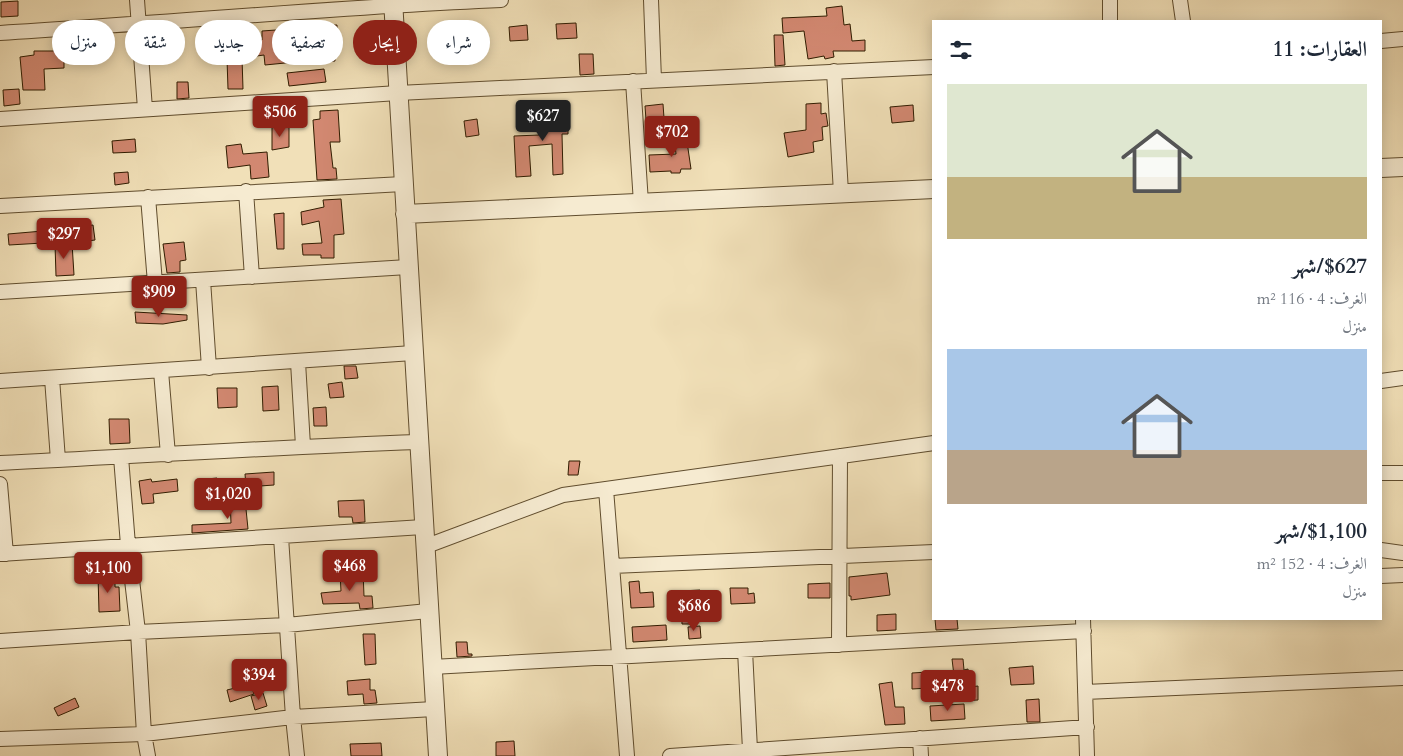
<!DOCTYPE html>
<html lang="ar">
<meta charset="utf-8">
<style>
body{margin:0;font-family:Cardo,Amiri,serif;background:#f6f6f7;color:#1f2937;direction:rtl;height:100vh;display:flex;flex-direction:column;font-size:19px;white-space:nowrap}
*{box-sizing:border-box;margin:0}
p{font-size:16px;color:#747a83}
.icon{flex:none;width:28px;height:28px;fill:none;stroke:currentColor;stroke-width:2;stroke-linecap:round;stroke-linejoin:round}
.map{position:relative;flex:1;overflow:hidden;direction:ltr}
.details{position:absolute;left:932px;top:20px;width:450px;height:600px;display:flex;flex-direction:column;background:#fff;border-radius:0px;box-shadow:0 2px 12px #0003;direction:rtl}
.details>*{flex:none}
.guide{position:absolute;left:15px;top:20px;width:475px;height:45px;direction:rtl;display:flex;gap:10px}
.price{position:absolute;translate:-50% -42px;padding:0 11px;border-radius:5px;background:#8f2418;color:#fff;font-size:16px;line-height:32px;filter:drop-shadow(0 1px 2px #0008)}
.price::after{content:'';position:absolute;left:50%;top:30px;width:15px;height:11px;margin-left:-8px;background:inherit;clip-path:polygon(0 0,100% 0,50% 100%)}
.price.current{background:#222;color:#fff}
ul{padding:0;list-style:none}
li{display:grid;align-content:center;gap:10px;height:265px;padding:0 15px}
li span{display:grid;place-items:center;height:155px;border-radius:0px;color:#555}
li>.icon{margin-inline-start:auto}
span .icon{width:90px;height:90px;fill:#fffc;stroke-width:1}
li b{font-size:21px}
h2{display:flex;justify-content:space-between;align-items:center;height:60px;padding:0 15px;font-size:21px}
.chip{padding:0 18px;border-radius:22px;background:#fff;box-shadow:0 2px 12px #0003;font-size:18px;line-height:45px}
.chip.current{background:#8f2418;color:#fff}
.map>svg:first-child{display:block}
.building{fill:#d28871;stroke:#301c00}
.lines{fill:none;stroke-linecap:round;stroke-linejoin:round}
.minor-casing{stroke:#604d2e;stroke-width:16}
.tertiary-casing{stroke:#604d2e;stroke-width:20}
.minor{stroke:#f6ebd1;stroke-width:14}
.tertiary{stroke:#f6ebd1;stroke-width:18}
</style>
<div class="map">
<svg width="1403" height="756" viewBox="0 0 1403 756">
<rect width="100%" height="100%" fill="#f1e0b8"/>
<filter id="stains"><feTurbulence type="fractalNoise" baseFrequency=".004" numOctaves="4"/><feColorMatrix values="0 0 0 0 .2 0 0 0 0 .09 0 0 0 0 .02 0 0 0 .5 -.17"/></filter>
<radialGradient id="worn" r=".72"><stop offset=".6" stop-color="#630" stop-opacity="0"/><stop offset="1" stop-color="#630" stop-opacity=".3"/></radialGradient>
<!-- building -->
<path class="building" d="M18,1V16L1,17V2Z
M842,6L844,25L850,24L852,41L865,40V51H833L834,57L825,59L824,56L808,59L804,31L783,33L782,18L827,16L826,8Z
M576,23L577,38L557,39L556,24Z
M318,25H337V43H334L335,61L320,62Z
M527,25L528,40L510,41L509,27Z
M276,30L278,51L294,50L295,62L265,65L264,55L242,58L243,89H228L227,59L220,60L218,44L262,40V31Z
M774,35H783L785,65L775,66Z
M58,42H85V61H64V68L44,69L45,90H23L20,57L34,55V51H58Z
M579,54H593L594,74L580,75Z
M324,69L326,82L289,86L287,73Z
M177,82H188L189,98L177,99Z
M19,89L20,104L4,106L3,90Z
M821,103V114L826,113L828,126L822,127L823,140L813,142L814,152L788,157L784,133L806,130V104Z
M663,104L664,118L646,120L645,106Z
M913,105L914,121L892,123L890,107Z
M338,110L340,142H330L333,168H336L337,179L317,180L313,120L320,119V111Z
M568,110V134H562L563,174L553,175L552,144L529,146L531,176L516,177L514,136L539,135L538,111Z
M477,119L479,135L466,137L464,121Z
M272,127H289V147L272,150Z
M686,135L691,169H681L680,173H671V171L650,172L649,155L676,154L674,137Z
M135,139L136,152L113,153L112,141Z
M241,144L243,154L267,152L269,177L251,179L250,165L228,168L226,146Z
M128,172L129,183L115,185L114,173Z
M341,199L344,234L334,235V258H321V255H303L302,244L322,243L319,221L302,225L301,212L324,207L323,200Z
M284,213V249H277L274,214Z
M93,225L95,240L79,242L77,227Z
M43,231V243L9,245L8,234Z
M184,242L186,260L180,261V272L167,273L163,244Z
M72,243L74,275L56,276L55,244Z
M135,312L187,315V320L163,324L136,323Z
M344,366H356L358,378L345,379Z
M342,382L344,397L330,398L328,384Z
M278,386L279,410L263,411L262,387Z
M217,388H237V407L218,408Z
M326,407L327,426H314L313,408Z
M109,419H129L130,443L110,444Z
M569,461H580L578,475H568Z
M274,472V485L246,487L245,474Z
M217,478L218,492L208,493L207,479Z
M151,479L152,482L177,479L178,491L153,494L154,503L142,504L139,481Z
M230,499H245L248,529L192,533V525L231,523Z
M364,500L365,522L353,523L352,517H339L338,501Z
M347,556V569L328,571L327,557Z
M363,571L364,596H372L373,608L360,609L359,603L323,604L321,593L341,591L340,573Z
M887,573L890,595L851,600V596H849V577Z
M115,574V587H119L120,611L99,612L98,575Z
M639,581L640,593L653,592L654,607L631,608L629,582Z
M830,583V598H808V584Z
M730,588H748V594L754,593L755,603L731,604Z
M700,590V604H695V624H682L681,591Z
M896,614V630L877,631V615Z
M935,619H957L958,629L936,630Z
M666,625L667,640L633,642L632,627Z
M700,626L701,638L689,639L688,627Z
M363,634H375L376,664L365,665Z
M456,642H467L468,654H472V656L457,657Z
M952,659H963L964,670L968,669L970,687L978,686V700L957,701Z
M1033,666L1034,684L1011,685L1009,668Z
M928,672L929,688L912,689V673Z
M370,679V690H375L377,703L364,704L363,694L348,695L347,681Z
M892,682L895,707H904L905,724L885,725L879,684Z
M251,684L254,694L230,702L227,690Z
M263,693L267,706L255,710L251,696Z
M75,698L79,707L58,716L54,708Z
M1039,699L1040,722H1027L1026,700Z
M964,704L965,719L931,721L930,706Z
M514,741L515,756H496V742Z
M381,743L382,756H351L350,744Z"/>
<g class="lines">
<!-- minor casing -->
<g class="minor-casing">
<path id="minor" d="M137,0L145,109
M651,0L654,80
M1110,0V21
M1180,0L1183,21
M0,33C167,23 334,7 501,0
M1381,41L1403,39
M834,71L841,193
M633,81L641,203
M0,119L398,93L934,67
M246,191L252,277
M148,197L155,283
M0,206L403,184
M203,280L209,368
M0,292L408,267
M298,362L303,446
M161,371L168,455
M52,378L58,460
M0,381L413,353
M1381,381L1403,378
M121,457L128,545L138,632L287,625L428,611
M0,463C139,456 279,447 418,442
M1381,473H1403
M0,484L6,554
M606,489L627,756
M281,537L293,717L297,756
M424,547L563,495L934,443
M1381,550L1403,553
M0,554L423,527
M612,566L934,552
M1381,576L1403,575
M1083,619L1087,756
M0,641L138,632L144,734L148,756
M839,645L840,456
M745,650L750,750
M432,667L1084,631
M1085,692L1403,678
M920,738L921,756
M0,739L144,734L293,717L434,709
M670,756L1087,727"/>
</g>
<!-- tertiary casing -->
<g class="tertiary-casing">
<path id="tertiary" d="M393,0L438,756
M1381,168L1403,167
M405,214L934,189"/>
</g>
<!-- minor -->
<use href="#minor" class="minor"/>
<!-- tertiary -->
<use href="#tertiary" class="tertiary"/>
</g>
<rect width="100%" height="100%" filter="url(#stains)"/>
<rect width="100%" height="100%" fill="url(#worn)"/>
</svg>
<b class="price" style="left:280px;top:138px">$506</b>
<b class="price current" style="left:543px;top:142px">$627</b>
<b class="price" style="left:672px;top:158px">$702</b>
<b class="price" style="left:64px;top:260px">$297</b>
<b class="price" style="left:159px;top:318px">$909</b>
<b class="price" style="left:228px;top:520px">$1,020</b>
<b class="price" style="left:350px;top:592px">$468</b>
<b class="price" style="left:108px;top:594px">$1,100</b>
<b class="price" style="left:694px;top:632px">$686</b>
<b class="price" style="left:259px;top:701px">$394</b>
<b class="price" style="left:948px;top:712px">$478</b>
<div class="guide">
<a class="chip">شراء</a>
<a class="chip current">إيجار</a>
<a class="chip">تصفية</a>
<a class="chip">جديد</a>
<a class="chip">شقة</a>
<a class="chip">منزل</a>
</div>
<section class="details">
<h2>العقارات: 11<svg class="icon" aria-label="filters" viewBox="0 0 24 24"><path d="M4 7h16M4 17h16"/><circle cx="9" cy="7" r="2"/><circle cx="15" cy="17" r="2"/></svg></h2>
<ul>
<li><span style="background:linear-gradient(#dfe7d0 60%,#c2b280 0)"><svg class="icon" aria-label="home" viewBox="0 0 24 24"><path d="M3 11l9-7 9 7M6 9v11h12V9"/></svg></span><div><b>$627/شهر</b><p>الغرف: 4 · 116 m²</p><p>منزل</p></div></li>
<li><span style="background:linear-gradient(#a9c7e8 65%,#b9a48a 0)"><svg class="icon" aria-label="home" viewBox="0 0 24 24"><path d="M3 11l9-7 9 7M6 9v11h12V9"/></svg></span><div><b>$1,100/شهر</b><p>الغرف: 4 · 152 m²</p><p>منزل</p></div></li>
</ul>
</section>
</div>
